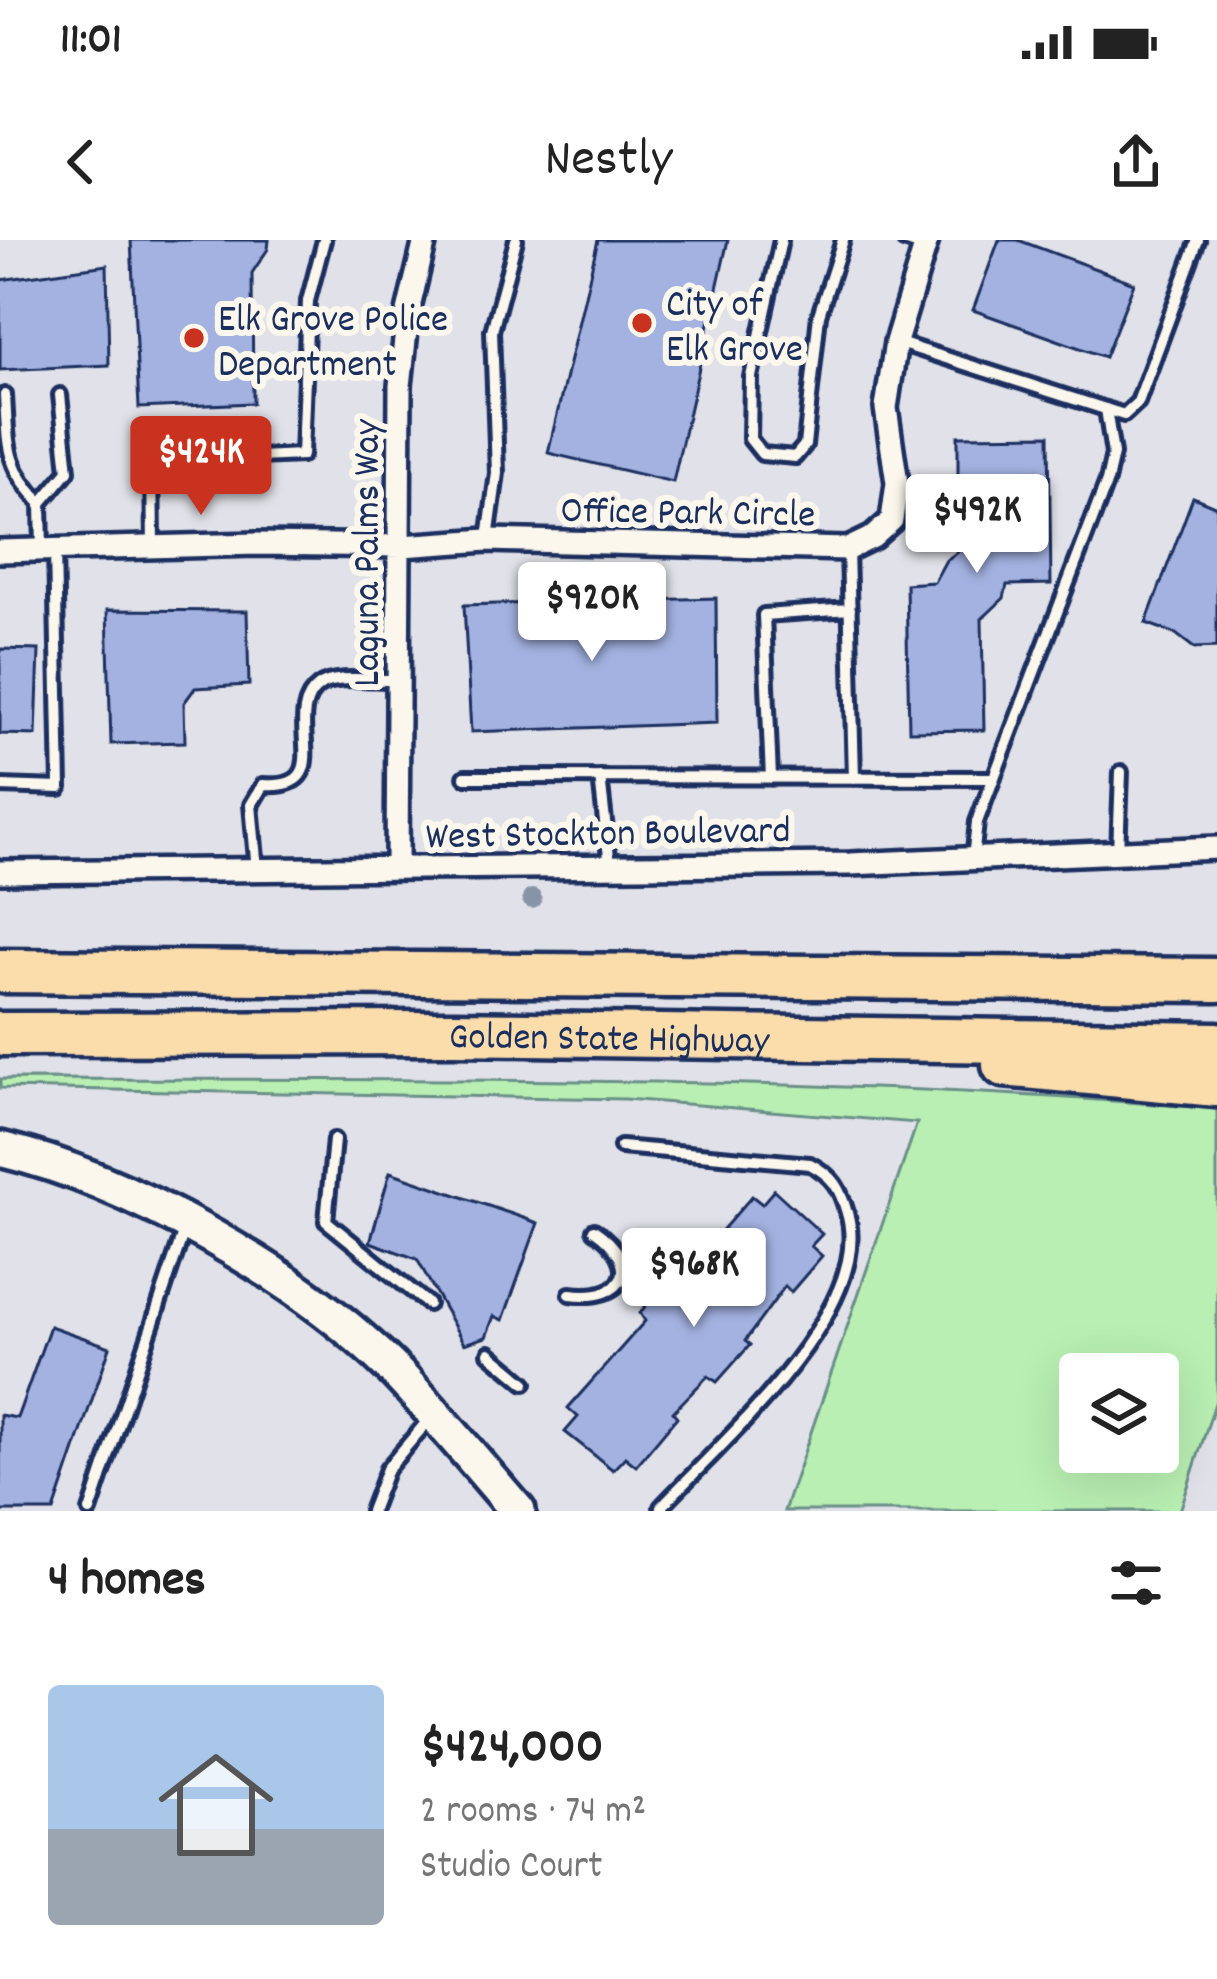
<!DOCTYPE html>
<meta charset="utf-8">
<style>
body{margin:0;font-family:Dekko,sans-serif;background:#f6f6f6;color:#222;height:100vh;display:flex;flex-direction:column;font-size:45px;white-space:nowrap}
*{box-sizing:border-box;margin:0}
p{font-size:39px;color:#767676}
.icon{flex:none;width:66px;height:66px;fill:none;stroke:currentColor;stroke-width:2;stroke-linecap:round;stroke-linejoin:round}
.map{position:relative;height:1271px;overflow:hidden}
.details{display:flex;flex-direction:column;background:#fff;flex:1}
.details>*{flex:none}
.buttons{position:absolute;left:1059px;top:1113px;display:grid;gap:24px}
.buttons a{display:grid;place-items:center;width:120px;height:120px;border-radius:12px;background:#fff;box-shadow:0 12px 48px #0002;font-size:60px}
.price{position:absolute;translate:-50% -102px;padding:0 27px;border-radius:12px;background:#fff;color:#222;font-size:39px;line-height:78px;filter:drop-shadow(0 3px 6px #0008)}
.price::after{content:'';position:absolute;left:50%;top:72px;width:36px;height:27px;margin-left:-18px;background:inherit;clip-path:polygon(0 0,100% 0,50% 100%)}
.price.active{background:#c8321e;color:#fff}
ul{padding:0;list-style:none}
li{display:flex;align-items:center;gap:36px;height:300px;padding:0 48px}
li+li{border-top:3px solid #e0e0e0}
li span{display:grid;place-items:center;flex:none;width:336px;height:240px;border-radius:12px;color:#555}
li>.icon{margin-inline-start:auto}
span .icon{width:144px;height:144px;fill:#fffc;stroke-width:1}
li b{font-size:51px}
h2{display:flex;justify-content:space-between;align-items:center;height:144px;padding:0 48px;font-size:51px}
.status{display:flex;justify-content:space-between;align-items:center;height:84px;padding:0 60px;background:#fff;direction:ltr}
.status svg{height:33px;fill:currentColor}
header{display:flex;justify-content:space-between;align-items:center;height:156px;padding:0 48px;background:#fff;font-size:54px;font-weight:600}
.map>svg:first-child{display:block}
.grass{fill:#b9efb2;stroke:#6a8f88;stroke-width:3;fill-rule:evenodd}
.building{fill:#a3b2e1;stroke:#1b2f5e;stroke-width:3}
.lines{fill:none;stroke-linecap:round;stroke-linejoin:round}
.lane-casing{stroke:#1b2f5e;stroke-width:20}
.street-casing{stroke:#1b2f5e;stroke-width:30}
.secondary-casing{stroke:#1b2f5e;stroke-width:42}
.highway-casing{stroke:#1b2f5e;stroke-width:51}
.lane{stroke:#fbf7ec;stroke-width:10}
.street{stroke:#fbf7ec;stroke-width:21}
.secondary{stroke:#fbf7ec;stroke-width:33}
.highway{stroke:#fbddab;stroke-width:42}
.tree{fill:#8694a6}
.poi-dot{fill:#c8321e;stroke:#fbf7ec;stroke-width:4.5}
.labels{text-anchor:middle;stroke-width:12;stroke-linejoin:round;paint-order:stroke}
.poi-label{font-size:39px;fill:#1b2f5e;stroke:#fbf7ec;text-anchor:start}
.street-label{font-size:39px;fill:#1b2f5e;stroke:#fbf7ec}
</style>
<div class="status"><b>11:01</b><svg viewBox="0 0 49 12"><path d="M0 12V9h3v3zM5 12V6h3v6zM10 12V3h3v9zM15 12V0h3v12zM26 1h20v11H26zM47 4h2v5h-2z"/></svg></div>
<header><svg class="icon" aria-label="back" viewBox="0 0 24 24"><path d="M15 5l-7 7 7 7"/></svg>Nestly<svg class="icon" aria-label="share" viewBox="0 0 24 24"><path d="M12 15V3M7 8l5-5 5 5M5 13v7h14v-7"/></svg></header>
<div class="map">
<svg width="1217" height="1271" viewBox="0 0 1217 1271">
<rect width="100%" height="100%" fill="#e1e2e9"/>
<filter id="ink" filterUnits="userSpaceOnUse"><feTurbulence type="fractalNoise" baseFrequency=".00833" numOctaves="2"/><feDisplacementMap in="SourceGraphic" scale="24" xChannelSelector="R" yChannelSelector="G"/><feConvolveMatrix kernelMatrix="1 2 1 2 8 2 1 2 1" color-interpolation-filters="sRGB"/></filter>
<g filter="url(#ink)">
<!-- grass -->
<path class="grass" d="M0,839C406,840 812,834 1217,869V1157L1180,1271H784L917,883L625,859L0,848ZM1158,1134V1212H1080V1134Z"/>
<!-- building -->
<path class="building" d="M131,0H269L268,9L252,33L253,163L139,168Z
M598,0H728L673,242L548,213Z
M999,0H1018L1134,43L1105,117L973,70Z
M107,25L109,125L0,130V40Z
M1049,195L1051,344L1007,345L1004,358L982,379L984,490L909,491L906,344L934,342L946,320L958,312V196Z
M1193,257L1217,267V407L1194,408L1176,394L1146,383Z
M716,358L717,483L471,492L464,365Z
M107,370L247,371L249,445L195,448L184,463L185,502L111,504Z
M0,409L39,410L36,495L0,494Z
M390,932L538,983L503,1080L494,1076L486,1097L464,1104L417,1019L370,1002Z
M774,950L822,994L811,1006L822,1016L791,1052L785,1046L745,1101L750,1105L717,1142L708,1136L673,1172L677,1177L636,1226L625,1217L613,1230L565,1192L578,1177L568,1168L645,1081L640,1073L668,1037L676,1043L752,956L762,964Z
M50,1086L110,1107L54,1271H0V1175L17,1178Z"/>
<g class="lines">
<!-- lane casing -->
<g class="lane-casing">
<path id="lane" d="M781,0L751,137L750,199L762,214L795,217L805,205L819,75L843,0
M904,0L925,7
M896,102L1124,175L1138,162L1198,0
M5,155C8,205 5,226 41,263
M488,299L497,233L492,91L516,0
M153,307L152,222L302,215L308,61L324,0
M848,309L854,538
M42,310L41,263L68,231L60,155
M465,537L994,538
M600,537L610,626
M771,538L764,375L850,369
M0,546L60,548L55,309
M1118,613L1121,532
M973,619L977,582L1107,241L1113,214L1106,169
M257,630L251,565L263,545C341,551 279,475 319,446C336,434 376,441 396,440
M334,900L326,981L428,1064
M621,907L810,924C833,936 840,948 847,973C876,1068 722,1202 661,1267L664,1271
M570,1054C628,1062 642,1023 594,990
M489,1113L525,1143
M90,1271L185,987
M371,1271L387,1229L431,1177"/>
</g>
<!-- street casing -->
<g class="street-casing">
<path id="street" d="M0,311L257,304L402,306L488,300L848,309L873,297L892,280L897,243L886,168L896,102L927,0
M397,628L400,146L408,72L425,0
M0,632L850,624L1217,608"/>
</g>
<!-- secondary casing -->
<g class="secondary-casing">
<path id="secondary" d="M0,909C129,940 295,1033 390,1126C435,1172 476,1223 518,1271"/>
</g>
<!-- highway casing -->
<g class="highway-casing">
<g id="highway">
<path d="M0,731L1217,740"/>
<path id="s1" d="M0,794L454,793L1217,804"/>
<path d="M1004,825L1217,845"/>
</g>
</g>
<!-- lane -->
<use href="#lane" class="lane"/>
<!-- street -->
<use href="#street" class="street"/>
<!-- secondary -->
<use href="#secondary" class="secondary"/>
<!-- highway -->
<use href="#highway" class="highway"/>
</g>
<!-- trees -->
<circle class="tree" cx="532" cy="659" r="10"/>
</g>
<!-- markers -->
<g class="poi-dot">
<circle cx="642" cy="83" r="12"/>
<circle cx="194" cy="98" r="12"/>
</g>
<g class="labels">
<!-- poi labels -->
<g class="poi-label">
<text x="666" y="75">City of<tspan x="666" dy="45">Elk Grove</tspan></text>
<text x="218" y="90">Elk Grove Police<tspan x="218" dy="45">Department</tspan></text>
</g>
<!-- street labels -->
<g class="street-label">
<text transform="translate(688 269) rotate(1)" y="14">Office Park Circle</text>
<text transform="translate(364 313) rotate(-90)" y="14">Laguna Palms Way</text>
<text transform="translate(608 590) rotate(-1)" y="14">West Stockton Boulevard</text>
<text dy="14" stroke="none"><textPath href="#s1" startOffset="609">Golden State Highway</textPath></text>
</g>
</g>
</svg>
<div class="buttons">
<a><svg class="icon" aria-label="layers" viewBox="0 0 24 24"><path d="M12 4l9 5-9 5-9-5zM3 14l9 5 9-5"/></svg></a>
</div>
<b class="price active" style="left:201px;top:278px">$424K</b>
<b class="price" style="left:977px;top:336px">$492K</b>
<b class="price" style="left:592px;top:424px">$920K</b>
<b class="price" style="left:694px;top:1090px">$968K</b>
</div>
<section class="details">
<h2>4 homes<svg class="icon" aria-label="filters" viewBox="0 0 24 24"><path d="M4 7h16M4 17h16"/><circle cx="9" cy="7" r="2"/><circle cx="15" cy="17" r="2"/></svg></h2>
<ul>
<li><span style="background:linear-gradient(#a9c7e8 60%,#9aa5b1 0)"><svg class="icon" aria-label="home" viewBox="0 0 24 24"><path d="M3 11l9-7 9 7M6 9v11h12V9"/></svg></span><div><b>$424,000</b><p>2 rooms · 74 m²</p><p>Studio Court</p></div></li>
</ul>
</section>
